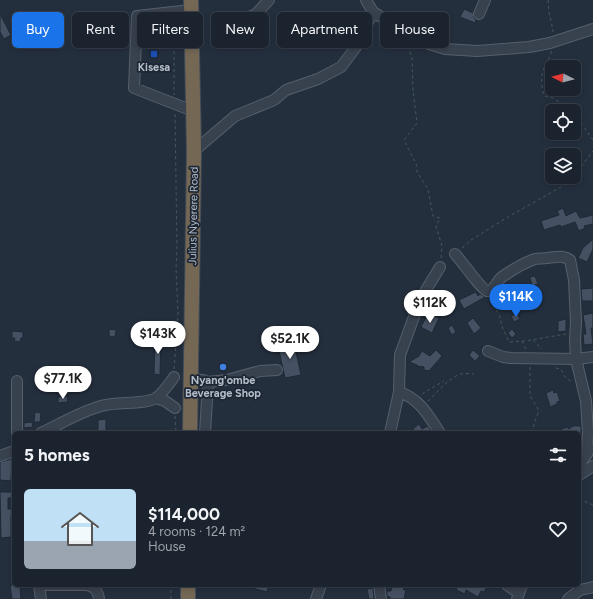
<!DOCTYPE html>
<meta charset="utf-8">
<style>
body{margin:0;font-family:Figtree,sans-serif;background:#282f3a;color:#f1f3f6;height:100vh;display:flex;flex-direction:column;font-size:15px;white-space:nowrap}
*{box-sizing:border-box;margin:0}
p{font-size:13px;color:#a0a4aa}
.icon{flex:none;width:22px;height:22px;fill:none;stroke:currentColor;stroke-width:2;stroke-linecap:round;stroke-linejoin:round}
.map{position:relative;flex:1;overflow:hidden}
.panel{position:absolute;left:12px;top:431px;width:569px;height:156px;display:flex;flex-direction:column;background:#1b232e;border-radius:6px;box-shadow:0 2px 6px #0003,0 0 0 1px #39404a}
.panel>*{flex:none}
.banner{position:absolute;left:12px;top:12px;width:569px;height:36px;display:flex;gap:8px}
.needle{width:26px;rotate:276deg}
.fabs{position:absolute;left:545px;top:60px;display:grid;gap:8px}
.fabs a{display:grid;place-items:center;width:36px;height:36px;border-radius:6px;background:#1b232e;box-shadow:0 2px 6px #0003,0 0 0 1px #39404a;font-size:20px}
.price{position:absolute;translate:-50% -34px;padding:0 9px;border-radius:14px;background:#fff;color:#222;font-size:13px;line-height:26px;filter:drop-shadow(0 1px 2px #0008)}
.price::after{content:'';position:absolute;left:50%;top:24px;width:12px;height:9px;margin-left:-6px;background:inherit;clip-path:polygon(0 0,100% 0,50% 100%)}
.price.active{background:#1a73e8;color:#fff}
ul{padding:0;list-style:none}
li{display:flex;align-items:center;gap:12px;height:100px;padding:0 12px}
li span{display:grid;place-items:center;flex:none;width:112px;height:80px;border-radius:6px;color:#555}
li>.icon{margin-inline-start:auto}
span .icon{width:48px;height:48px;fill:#fffc;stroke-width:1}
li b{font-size:17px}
h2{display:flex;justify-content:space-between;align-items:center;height:48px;padding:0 12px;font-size:17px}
.tag{padding:0 14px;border-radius:6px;background:#1b232e;box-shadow:0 2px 6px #0003,0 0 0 1px #39404a;font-size:14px;line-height:36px}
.tag.active{background:#1a73e8;color:#fff}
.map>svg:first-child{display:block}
.building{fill:#455162;stroke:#1f2835}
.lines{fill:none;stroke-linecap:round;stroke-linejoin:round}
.minor-casing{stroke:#565f6c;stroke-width:12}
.highway-casing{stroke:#434c59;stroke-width:16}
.path{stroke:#44595c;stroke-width:1;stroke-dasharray:3 3;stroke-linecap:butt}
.minor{stroke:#38414e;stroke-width:10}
.highway{stroke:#746855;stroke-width:14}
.transit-dot{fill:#1a4fb4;stroke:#1d2633;stroke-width:1.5}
.shop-dot{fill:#3f7fe0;stroke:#1d2633;stroke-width:1.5}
.labels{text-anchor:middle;stroke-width:3.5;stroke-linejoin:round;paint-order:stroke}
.poi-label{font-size:11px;font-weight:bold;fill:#b4bcc9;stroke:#1d2633}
.street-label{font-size:11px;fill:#b4bcc9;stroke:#1d2633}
</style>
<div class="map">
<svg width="593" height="599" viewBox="0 0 593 599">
<rect width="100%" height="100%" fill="#242f3e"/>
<!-- building -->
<path class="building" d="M464,9L473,13L474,18L476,20L475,23L460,17Z
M0,14L11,35L4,39L0,32Z
M563,208L566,216L576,211L580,218L593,215V224L584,226L585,228L579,231L575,222L561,227L560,225L544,230L541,221L559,215L557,211Z
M593,239V249L587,262L578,258L583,248Z
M535,276L538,284L532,286L530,277Z
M593,288V301H582L581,289Z
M476,292L478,296L480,294L485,297L464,309L459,300Z
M527,301L530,306L519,310L517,305Z
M517,313L520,319L514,322L511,316Z
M593,313V328H591L593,344L584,345L583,334H586L583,315Z
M434,316L439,318L432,333L421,327L426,317L432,320Z
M473,318L481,328L474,334L467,323Z
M566,319V331L558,332V321Z
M452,325L456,332L452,335L448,328Z
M109,329L116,330L115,337L109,336Z
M512,329L516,334L512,338L508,333Z
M12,331L23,332V338H21L20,342L14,341L15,338H12Z
M155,336H161L160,375L154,374Z
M294,343L301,375L285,378L278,346Z
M436,350L442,356L429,371L424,370V367L417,366V365L409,362L419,356L422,351L430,356Z
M473,350L480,356L475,361L469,355Z
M89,371V380H86V383L80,384L79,372Z
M553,390L554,393L557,392L560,401L557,402V404L550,407L546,393Z
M67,396L68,402L58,403V397Z
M35,412L41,413L40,422H34Z
M106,419V433H98V420Z
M32,422L33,427L24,428V423Z
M419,424L422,429L428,426L432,433H416L413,429Z
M573,426H581V433H552L567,427L569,429Z
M12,459L11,481L0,480V462Z
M0,492H14V498H8V509H14V515H11V537L1,538Z
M10,585H20L21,599H12Z
M248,585H269L267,592L248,587Z
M392,585H399V587H403L404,590H406L404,599H390V597L387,596V591H391Z
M455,585H488L484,592L481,591L478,597L466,590L465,594L456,590L458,586Z
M373,588L374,599H369L367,589Z"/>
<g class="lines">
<!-- minor casing -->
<g class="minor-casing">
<path id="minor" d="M366,0L373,12L388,21L404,36L445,49L477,51L529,47L550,43L593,29
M191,10L137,16L134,88L193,111
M479,14L485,0
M242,20L256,14L269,0
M194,151L235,116L274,100L286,90L318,79L341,67L356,47L373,12
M455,254C461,260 481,289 487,291C494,292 497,280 502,277C512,270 523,263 535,259C538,258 543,259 547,258C556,257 563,255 570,260L574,280L576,322L575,340L576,359L586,401L588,432L587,454
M488,351L503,357L511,358L576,359L593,357
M191,379L203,380L208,382L205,433
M17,381V433
M208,382L227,380L260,371L277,370
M399,392C420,399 428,415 440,433
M156,398L165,401L175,408
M41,433C60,424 80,412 101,406C116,401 145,405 156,398C163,393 169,384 174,377
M390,433L399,392L400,355L415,314L426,290L440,267
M0,456L14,451
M579,466L590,449
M579,475L593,466
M39,585L41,599
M47,585H87C95,587 98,591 99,599
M379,585L381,599
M507,585L519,593
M316,599L321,585
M517,599L522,585
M568,599L580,590L593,587"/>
</g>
<!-- highway casing -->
<g class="highway-casing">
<path id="highway" d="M190,433L194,151L191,0
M188,599V585"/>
</g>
<!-- path -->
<path class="path" d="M548,0L549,12L553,30V32
M174,21V95
M408,46L412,58L413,90L417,123L404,140L417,166V172L428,189L433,216L440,218L436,226L442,246L441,258
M551,51V54C542,71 539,76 544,96L553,98L571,111
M574,113L593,140
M574,176L593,151
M462,248L471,240L508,217L570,182L574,177
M491,299L501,319V324L509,342L525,341L566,334
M533,340L542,349
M522,341L526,349
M530,367V396L538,409V413L534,424L533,433
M556,368L561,369L565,377L572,382
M174,369L178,314L176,268L177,250L175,113
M422,394L444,381
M428,401C438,392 448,378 461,374C465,373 470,374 474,374
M175,416L176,433
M579,499L593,505
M171,599V585"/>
<!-- minor -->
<use href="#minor" class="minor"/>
<!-- highway -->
<use href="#highway" class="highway"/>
</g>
<!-- markers -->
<rect class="transit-dot" x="150" y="50" width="8" height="8" rx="2"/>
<circle class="shop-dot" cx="223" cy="367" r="4"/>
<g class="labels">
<!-- poi labels -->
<g class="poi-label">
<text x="154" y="71">Kisesa</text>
<text x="223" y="384">Nyang'ombe<tspan x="223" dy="13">Beverage Shop</tspan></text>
</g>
<!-- street labels -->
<g class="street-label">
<text transform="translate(193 216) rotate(-89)" y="4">Julius Nyerere Road</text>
</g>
</g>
</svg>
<div class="fabs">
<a><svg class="needle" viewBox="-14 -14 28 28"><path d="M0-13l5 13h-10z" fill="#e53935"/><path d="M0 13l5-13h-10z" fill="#a0a4aa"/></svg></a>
<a><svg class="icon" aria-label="locate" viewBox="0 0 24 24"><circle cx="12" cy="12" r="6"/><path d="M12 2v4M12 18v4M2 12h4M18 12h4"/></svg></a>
<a><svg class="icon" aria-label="layers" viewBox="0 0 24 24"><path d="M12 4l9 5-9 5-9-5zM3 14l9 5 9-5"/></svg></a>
</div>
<b class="price active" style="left:516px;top:318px">$114K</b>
<b class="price" style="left:430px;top:324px">$112K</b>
<b class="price" style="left:158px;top:355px">$143K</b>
<b class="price" style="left:290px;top:360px">$52.1K</b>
<b class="price" style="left:63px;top:400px">$77.1K</b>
<div class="banner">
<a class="tag active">Buy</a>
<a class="tag">Rent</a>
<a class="tag">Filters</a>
<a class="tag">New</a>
<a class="tag">Apartment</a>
<a class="tag">House</a>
</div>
<section class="panel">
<h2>5 homes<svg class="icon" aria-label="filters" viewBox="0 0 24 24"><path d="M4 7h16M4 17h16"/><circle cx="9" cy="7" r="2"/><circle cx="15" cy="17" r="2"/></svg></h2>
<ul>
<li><span style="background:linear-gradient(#bfe0f5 65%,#9aa5b1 0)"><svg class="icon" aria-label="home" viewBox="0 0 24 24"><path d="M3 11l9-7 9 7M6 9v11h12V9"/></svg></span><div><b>$114,000</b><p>4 rooms · 124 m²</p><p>House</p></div><svg class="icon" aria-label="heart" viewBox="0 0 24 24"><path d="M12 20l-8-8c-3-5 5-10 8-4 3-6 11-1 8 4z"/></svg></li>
</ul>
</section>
</div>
